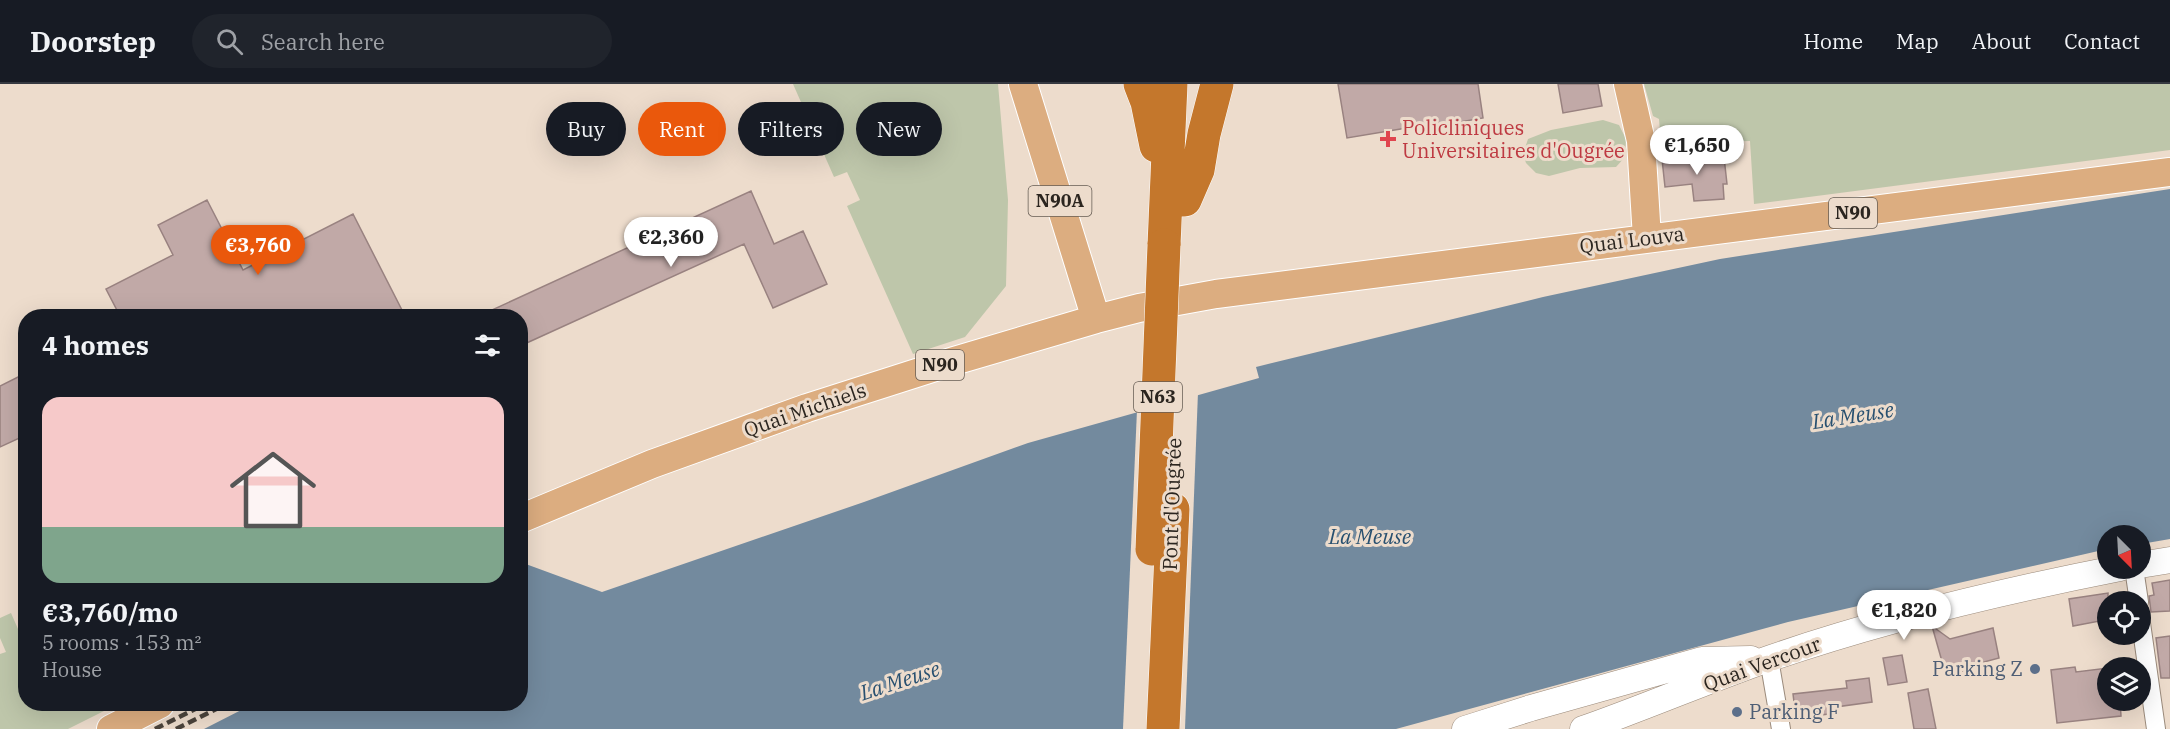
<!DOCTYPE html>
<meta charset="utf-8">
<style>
body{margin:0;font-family:"IBM Plex Serif",serif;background:#20242c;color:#f1f3f6;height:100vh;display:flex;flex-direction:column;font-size:22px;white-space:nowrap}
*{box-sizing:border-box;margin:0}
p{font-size:20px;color:#9ea1a6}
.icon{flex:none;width:33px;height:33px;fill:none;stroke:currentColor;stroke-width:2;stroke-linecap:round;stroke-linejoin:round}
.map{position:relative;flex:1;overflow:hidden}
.drawer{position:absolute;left:18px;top:225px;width:510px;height:402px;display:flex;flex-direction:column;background:#171b24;border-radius:24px;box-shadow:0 6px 24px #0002}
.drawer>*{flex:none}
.guide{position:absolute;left:546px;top:18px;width:570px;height:54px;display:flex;gap:12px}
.needle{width:39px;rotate:156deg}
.controls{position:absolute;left:2097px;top:441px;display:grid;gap:12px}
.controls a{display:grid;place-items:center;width:54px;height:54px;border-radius:50%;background:#171b24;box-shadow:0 6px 24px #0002;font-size:30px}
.price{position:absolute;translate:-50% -51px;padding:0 14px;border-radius:21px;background:#fff;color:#222;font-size:20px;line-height:39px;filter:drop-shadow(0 2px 3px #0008)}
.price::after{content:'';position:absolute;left:50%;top:36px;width:18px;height:14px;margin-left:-9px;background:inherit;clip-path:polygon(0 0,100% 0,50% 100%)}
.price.current{background:#ea580c;color:#fff}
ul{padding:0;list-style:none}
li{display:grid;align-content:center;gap:12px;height:318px;padding:0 24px}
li+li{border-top:2px solid #363941}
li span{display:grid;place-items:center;height:186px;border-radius:18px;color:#555}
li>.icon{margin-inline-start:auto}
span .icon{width:108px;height:108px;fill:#fffc;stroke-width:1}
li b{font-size:26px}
h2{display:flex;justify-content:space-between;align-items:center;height:72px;padding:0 24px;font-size:26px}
.chip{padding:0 21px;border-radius:27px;background:#171b24;box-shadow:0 6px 24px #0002;font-size:21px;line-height:54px}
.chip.current{background:#ea580c;color:#fff}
header{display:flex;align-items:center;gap:36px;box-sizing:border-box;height:84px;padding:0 30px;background:#171b24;border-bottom:2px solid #363941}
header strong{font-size:28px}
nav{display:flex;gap:33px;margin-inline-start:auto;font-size:21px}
.search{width:420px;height:54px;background:#20242c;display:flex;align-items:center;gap:15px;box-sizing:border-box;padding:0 21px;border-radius:33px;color:#9ea1a6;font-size:22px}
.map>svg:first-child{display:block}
.green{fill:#bec6aa}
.water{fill:#738a9e}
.pier{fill:#eddccc}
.building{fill:#c1a9a7;stroke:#998280;stroke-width:1.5}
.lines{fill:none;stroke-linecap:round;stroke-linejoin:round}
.street-casing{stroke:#9b8b7c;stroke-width:20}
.secondary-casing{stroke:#9b8b7c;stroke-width:27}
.primary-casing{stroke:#fff;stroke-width:30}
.highway-casing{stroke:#fff;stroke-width:34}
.street{stroke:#fff;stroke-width:18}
.secondary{stroke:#fff;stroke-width:26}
.primary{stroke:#dcad80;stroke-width:28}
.highway{stroke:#c4772c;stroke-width:33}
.rail{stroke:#4b433b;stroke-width:4.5;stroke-dasharray:9 4.5;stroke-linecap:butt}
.highway-bridge-casing{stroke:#fff;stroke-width:34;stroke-linecap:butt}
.highway-bridge{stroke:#c4772c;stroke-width:33}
.health-dot{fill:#e0444e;stroke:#eddccc;stroke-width:2}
.service-dot{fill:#5c6f8a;stroke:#eddccc;stroke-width:2}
.labels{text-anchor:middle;stroke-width:6;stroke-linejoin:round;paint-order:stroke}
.shield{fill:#eddccc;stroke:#655c53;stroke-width:1.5}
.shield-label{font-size:18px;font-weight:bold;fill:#2b251f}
.health-label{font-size:20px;fill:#be3a42;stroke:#eddccc;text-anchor:start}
.street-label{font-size:20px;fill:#2b251f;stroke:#eddccc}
.service-label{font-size:20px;fill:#4e5e75;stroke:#eddccc;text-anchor:end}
.water-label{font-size:21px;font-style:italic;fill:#285070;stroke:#eddccc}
</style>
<header>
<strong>Doorstep</strong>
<div class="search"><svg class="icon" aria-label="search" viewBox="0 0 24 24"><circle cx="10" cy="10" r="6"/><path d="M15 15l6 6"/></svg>Search here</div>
<nav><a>Home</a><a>Map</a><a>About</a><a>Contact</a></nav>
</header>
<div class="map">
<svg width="2170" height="645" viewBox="0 0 2170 645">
<rect width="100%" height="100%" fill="#eddccc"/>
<!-- green -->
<path class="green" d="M793,0H998L1008,116L1006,202L965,253L913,270L847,122L860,116L847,88L834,93Z
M1644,0H2170V66L1754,120L1750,57L1661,60L1659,35L1653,32Z
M1603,36L1619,41L1626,55L1625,73L1616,83L1580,84L1549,92L1536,89L1526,79L1523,70L1528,55L1551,46Z
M11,529L25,561L26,620H118L68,645H0V570L6,568L0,554V534Z"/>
<!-- water -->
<path class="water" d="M2170,105V455L2141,460L2140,452H2108L2107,465L1788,538L1396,645H204L253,620H520V480L523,479L602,508L864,418L1028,359L1259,294L1256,283L1543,213L1720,175Z"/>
<!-- pier -->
<path class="pier" d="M1198,308L1185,645H1123L1137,326Z"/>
<!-- building -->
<path class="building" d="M1338,0H1478L1483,34L1437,42V39L1347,54Z
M1558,0H1598L1602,22L1563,29Z
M1686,72L1687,75L1724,73L1727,100H1723L1724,115L1694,117L1692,100L1665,103L1662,75Z
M751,107L774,160L803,147L827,200L773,224L744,160L520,262V232H479Z
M207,116L243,186L353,130L405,232H120L106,205L173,171L158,141Z
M26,289V351L0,363V302Z
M2170,496V527L2151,528L2149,512L2154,511L2152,499Z
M2108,509V533L2100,534V537L2073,542L2069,515Z
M1932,542L1950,555L1993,544L1999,574L1984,578L1985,581L1954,589L1953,586L1945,588Z
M2170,552V594H2161L2156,554Z
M1902,571L1907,598L1888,601L1883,574Z
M2075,583L2076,588L2108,584V616H2120L2121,632L2057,639L2051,586Z
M1869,594L1872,618L1836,623L1837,629L1796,634L1793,610L1847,604L1846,597Z
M1928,605L1936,645H1914L1908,609Z"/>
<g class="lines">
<!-- street casing -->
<g class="street-casing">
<path id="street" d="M2134,484L2139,518
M2140,532L2156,645
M1769,575L1781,645"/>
</g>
<!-- secondary casing -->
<g class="secondary-casing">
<path id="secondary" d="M2140,481L2170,476
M1465,645L1531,624L1702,576L1751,575
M1583,645C1646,623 1708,596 1771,574C1884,535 2003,507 2120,484"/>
</g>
<!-- primary casing -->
<g class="primary-casing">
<path id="primary" d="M1023,0L1096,235
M1628,0L1641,57L1647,154
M520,435L652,380L807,324L954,277L1096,235L1139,224L1216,210L2170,88
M111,645L160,620"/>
</g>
<!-- highway casing -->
<g class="highway-casing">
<path id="highway" d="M1140,0L1147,18L1156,62
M1185,116L1198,86L1204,50L1217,0
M1164,161L1171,0
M1163,645L1173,425"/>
</g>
<!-- street -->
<use href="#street" class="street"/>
<!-- secondary -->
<use href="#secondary" class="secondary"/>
<!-- primary -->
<use href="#primary" class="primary"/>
<!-- highway -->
<use href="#highway" class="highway"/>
<!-- rail -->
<path class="rail" d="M155,645L205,620
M176,645L226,620"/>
<!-- highway-bridge casing -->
<g class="highway-bridge-casing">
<path id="highway-bridge" d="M1152,465L1164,161"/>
</g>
<!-- highway-bridge -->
<use href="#highway-bridge" class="highway-bridge"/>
</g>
<!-- markers -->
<path class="health-dot" d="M1385 46h6v6h6v6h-6v6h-6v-6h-6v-6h6z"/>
<g class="service-dot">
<circle cx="2035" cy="585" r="6"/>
<circle cx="1737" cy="628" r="6"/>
</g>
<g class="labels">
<!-- shield labels -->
<g class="shield">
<rect x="1028.5" y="102" width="63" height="30" rx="4.5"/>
<rect x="1829" y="114" width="48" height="30" rx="4.5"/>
<rect x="916" y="266" width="48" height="30" rx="4.5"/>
<rect x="1134" y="298" width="48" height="30" rx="4.5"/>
</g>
<g class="shield-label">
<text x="1060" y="123">N90A</text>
<text x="1853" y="135">N90</text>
<text x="940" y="287">N90</text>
<text x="1158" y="319">N63</text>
</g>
<!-- health labels -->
<g class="health-label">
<text x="1402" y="51">Policliniques<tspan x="1402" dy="23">Universitaires d'Ougrée</tspan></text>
</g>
<!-- street labels -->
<g class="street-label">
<text transform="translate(1632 156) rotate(-7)" y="7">Quai Louva</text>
<text transform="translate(805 326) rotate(-19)" y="7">Quai Michiels</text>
<text transform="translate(1172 420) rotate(-88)" y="7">Pont d'Ougrée</text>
<text transform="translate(1762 580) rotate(-20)" y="7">Quai Vercour</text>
</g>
<!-- service labels -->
<g class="service-label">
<text x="2023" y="592">Parking Z</text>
<text x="1749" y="635" text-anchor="start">Parking F</text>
</g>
<!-- water labels -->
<g class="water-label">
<text transform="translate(1853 332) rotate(-9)" y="7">La Meuse</text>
<text x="1370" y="460">La Meuse</text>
<text transform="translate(900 597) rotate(-18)" y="7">La Meuse</text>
</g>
</g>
</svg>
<div class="controls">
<a><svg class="needle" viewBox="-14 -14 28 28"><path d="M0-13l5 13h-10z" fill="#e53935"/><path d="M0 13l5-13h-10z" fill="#9ea1a6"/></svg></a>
<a><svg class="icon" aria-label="locate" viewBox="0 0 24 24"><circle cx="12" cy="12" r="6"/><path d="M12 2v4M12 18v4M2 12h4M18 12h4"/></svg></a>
<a><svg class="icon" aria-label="layers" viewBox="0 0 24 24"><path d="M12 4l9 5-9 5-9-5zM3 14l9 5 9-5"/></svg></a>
</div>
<b class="price" style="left:1697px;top:92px">€1,650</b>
<b class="price" style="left:671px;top:184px">€2,360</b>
<b class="price current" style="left:258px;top:192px">€3,760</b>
<b class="price" style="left:1904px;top:557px">€1,820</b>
<div class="guide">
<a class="chip">Buy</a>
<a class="chip current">Rent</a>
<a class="chip">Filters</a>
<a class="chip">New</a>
</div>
<section class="drawer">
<h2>4 homes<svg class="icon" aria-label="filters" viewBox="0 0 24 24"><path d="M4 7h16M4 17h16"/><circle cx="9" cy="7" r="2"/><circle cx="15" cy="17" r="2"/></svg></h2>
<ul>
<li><span style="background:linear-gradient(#f6c9c9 70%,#7fa58c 0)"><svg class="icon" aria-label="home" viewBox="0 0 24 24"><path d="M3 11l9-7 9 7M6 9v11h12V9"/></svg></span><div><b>€3,760/mo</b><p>5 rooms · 153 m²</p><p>House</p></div></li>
</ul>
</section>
</div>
